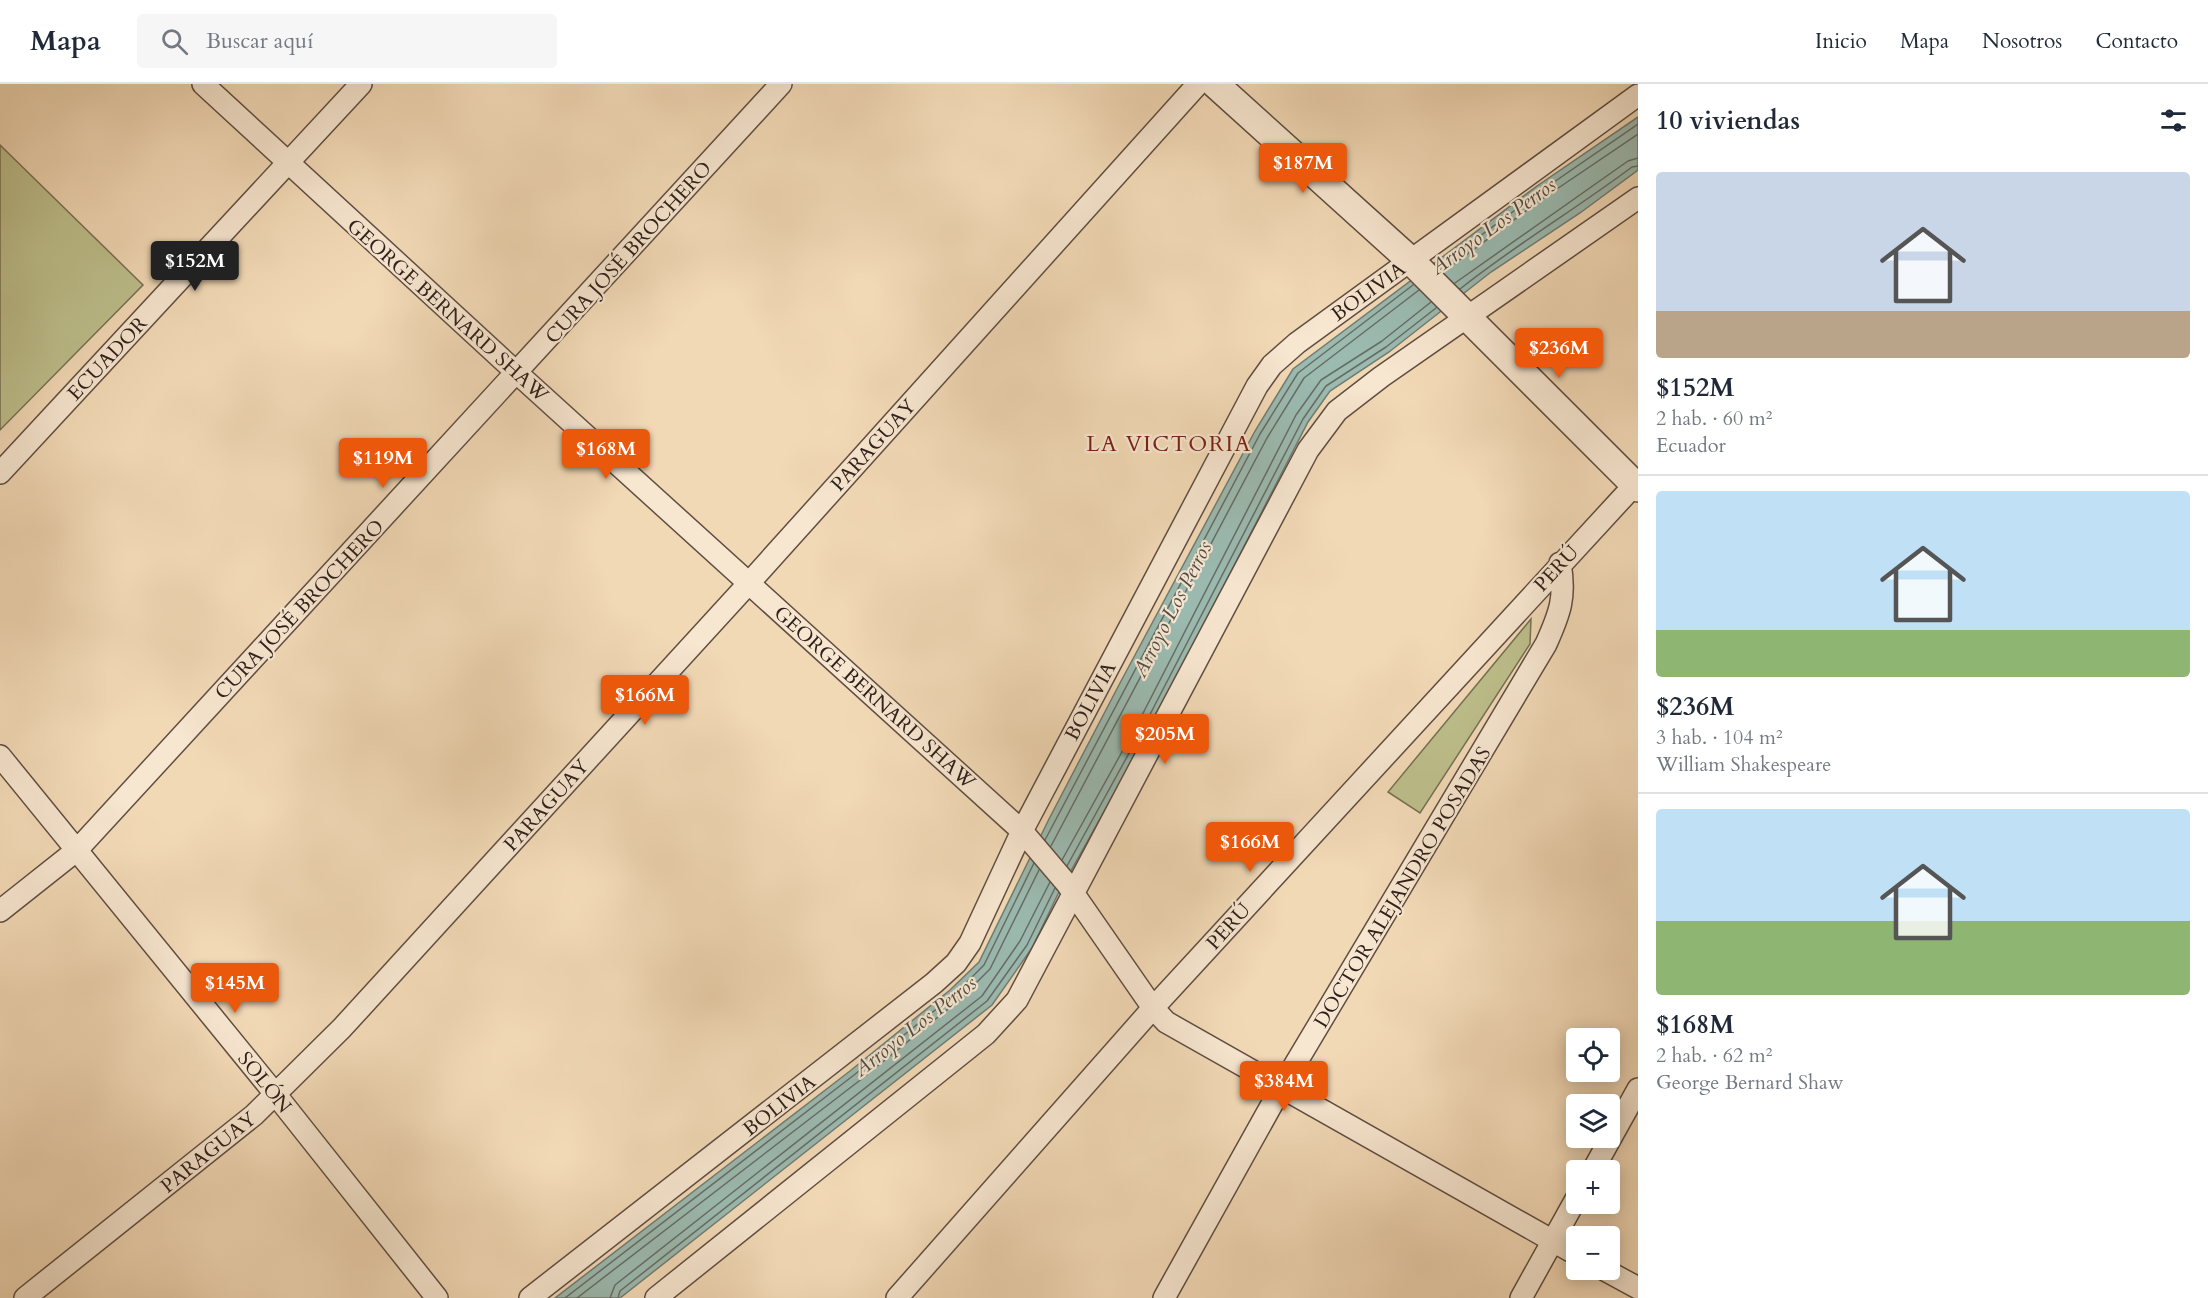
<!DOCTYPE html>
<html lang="es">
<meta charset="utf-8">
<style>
body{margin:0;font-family:Cardo,serif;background:#f6f6f7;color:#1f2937;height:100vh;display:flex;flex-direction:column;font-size:22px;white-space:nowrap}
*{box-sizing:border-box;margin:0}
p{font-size:20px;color:#747a83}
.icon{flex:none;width:33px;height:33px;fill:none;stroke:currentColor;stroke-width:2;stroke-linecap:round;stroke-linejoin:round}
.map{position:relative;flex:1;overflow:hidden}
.side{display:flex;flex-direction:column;background:#fff;width:570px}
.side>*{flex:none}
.buttons{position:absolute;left:1566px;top:944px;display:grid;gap:12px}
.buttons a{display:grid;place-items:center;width:54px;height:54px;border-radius:6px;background:#fff;box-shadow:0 3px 15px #0003;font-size:30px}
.price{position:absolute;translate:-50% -51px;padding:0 14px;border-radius:6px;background:#ea580c;color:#fff;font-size:20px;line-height:39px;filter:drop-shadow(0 2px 3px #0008)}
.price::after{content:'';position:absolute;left:50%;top:36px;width:18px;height:14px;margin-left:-9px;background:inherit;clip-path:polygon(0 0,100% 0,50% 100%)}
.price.selected{background:#222;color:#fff}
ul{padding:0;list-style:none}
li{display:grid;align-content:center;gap:12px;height:318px;padding:0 18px}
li+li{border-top:2px solid #e0e1e3}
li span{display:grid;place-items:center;height:186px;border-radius:6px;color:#555}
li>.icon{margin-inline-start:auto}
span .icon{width:108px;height:108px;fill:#fffc;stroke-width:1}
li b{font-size:26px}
h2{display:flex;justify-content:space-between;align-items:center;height:72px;padding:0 18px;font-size:26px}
header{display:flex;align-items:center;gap:36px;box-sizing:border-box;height:84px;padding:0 30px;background:#fff;border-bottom:2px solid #e0e1e3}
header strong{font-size:28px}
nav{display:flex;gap:33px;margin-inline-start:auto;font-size:21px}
.search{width:420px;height:54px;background:#f6f6f7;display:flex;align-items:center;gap:15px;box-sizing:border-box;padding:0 21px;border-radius:6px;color:#747a83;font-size:22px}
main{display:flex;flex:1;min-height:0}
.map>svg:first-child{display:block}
.green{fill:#bdbf8c;stroke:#767054;stroke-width:1.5}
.water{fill:#9bbab0;stroke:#707c74;stroke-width:1.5}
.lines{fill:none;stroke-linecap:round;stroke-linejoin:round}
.shore{stroke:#656d66;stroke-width:1.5}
.minor-casing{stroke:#604e42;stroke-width:24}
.tertiary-casing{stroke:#604e42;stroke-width:30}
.minor{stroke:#f7e6d0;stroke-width:21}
.tertiary{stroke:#f7e6d0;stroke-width:27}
.labels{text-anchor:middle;stroke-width:4.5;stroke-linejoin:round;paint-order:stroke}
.street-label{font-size:20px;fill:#2f201b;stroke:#f7e6d0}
.water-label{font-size:21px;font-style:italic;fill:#4f4e48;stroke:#f7e6d0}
.quarter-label{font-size:22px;letter-spacing:1.5px;fill:#7a1f14;stroke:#f7e6d0}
</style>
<header>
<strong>Mapa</strong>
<div class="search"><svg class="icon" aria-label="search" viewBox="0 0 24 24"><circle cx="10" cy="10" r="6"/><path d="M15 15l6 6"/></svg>Buscar aquí</div>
<nav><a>Inicio</a><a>Mapa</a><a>Nosotros</a><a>Contacto</a></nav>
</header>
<main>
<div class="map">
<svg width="1638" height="1214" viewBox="0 0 1638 1214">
<rect width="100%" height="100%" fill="#f2d9b6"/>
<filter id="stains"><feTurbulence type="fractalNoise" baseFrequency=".00333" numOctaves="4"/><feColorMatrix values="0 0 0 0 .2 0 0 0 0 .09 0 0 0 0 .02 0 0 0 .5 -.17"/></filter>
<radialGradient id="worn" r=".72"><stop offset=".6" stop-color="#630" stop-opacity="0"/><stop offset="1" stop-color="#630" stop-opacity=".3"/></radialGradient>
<!-- green -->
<path class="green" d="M0,61L143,201L0,346Z
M1531,535L1530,560L1420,729L1388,708Z"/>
<!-- water -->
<path class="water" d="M1638,33V86L1580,129L1491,188L1389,268L1330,307L1308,338L1150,645L1058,810L1032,864L992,921L620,1214H555L850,987L950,906L979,878L1049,735L1120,599L1255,347L1293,285L1537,102Z"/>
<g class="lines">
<!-- shore -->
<path class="shore" d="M1438,183L1541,107L1638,40
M1443,188L1545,113L1638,50
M1455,199L1628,77L1638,74
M1460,205C1515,161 1576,125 1632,83L1638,82
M1045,756L1260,350L1298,289L1413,201
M1051,762L1267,354L1304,294L1419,206
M1062,776L1138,639L1296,331L1321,296L1382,257L1431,218
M1067,782L1144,642L1303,335L1326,302L1386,263L1436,224
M565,1214L854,991L954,911L984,881L1034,779
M577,1214L859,997L959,916L990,885L1039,786
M610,1214L615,1201L982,912L1020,857L1050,798
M618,1214L620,1207L987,917L1027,861L1055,804"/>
<!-- minor casing -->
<g class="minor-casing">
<path id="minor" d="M203,0L517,289L1022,747L1067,800L1153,924L1166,938L1576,1170
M0,389L361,0
M0,672L276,1011L437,1214
M0,827L77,766L781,0
M1593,1086L1638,1005
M1603,1185L1638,1204
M25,1214L254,1031L342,944L749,499L1198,0
M530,1214L934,899L956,879L970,859L1022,747L1257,302L1272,281L1297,259L1638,11
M656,1214L986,950L1017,916L1308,366L1337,327L1381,293L1638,114
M897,1214L1153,924L1638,397
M1164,1214L1281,1004L1546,560C1560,529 1566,513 1560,479
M1521,1214L1576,1115"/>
</g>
<!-- tertiary casing -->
<g class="tertiary-casing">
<path id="tertiary" d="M1215,0L1410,176L1638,404"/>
</g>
<!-- minor -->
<use href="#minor" class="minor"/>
<!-- tertiary -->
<use href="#tertiary" class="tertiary"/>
</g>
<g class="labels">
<!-- street labels -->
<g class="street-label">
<text transform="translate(628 168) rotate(-48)" y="7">CURA JOSÉ BROCHERO</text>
<text transform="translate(1368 207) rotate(-36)" y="7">BOLIVIA</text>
<text transform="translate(448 226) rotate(42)" y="7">GEORGE BERNARD SHAW</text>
<text transform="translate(107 274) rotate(-47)" y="7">ECUADOR</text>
<text transform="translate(873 361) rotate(-48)" y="7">PARAGUAY</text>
<text transform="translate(1556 484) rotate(-47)" y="7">PERÚ</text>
<text transform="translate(299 525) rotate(-47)" y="7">CURA JOSÉ BROCHERO</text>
<text transform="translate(875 613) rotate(42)" y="7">GEORGE BERNARD SHAW</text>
<text transform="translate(1090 617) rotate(-62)" y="7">BOLIVIA</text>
<text transform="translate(546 721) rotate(-48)" y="7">PARAGUAY</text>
<text transform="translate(1402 803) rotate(-59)" y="7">DOCTOR ALEJANDRO POSADAS</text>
<text transform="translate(1228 842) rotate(-48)" y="7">PERÚ</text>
<text transform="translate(265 998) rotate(51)" y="7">SOLÓN</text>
<text transform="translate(779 1021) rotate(-38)" y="7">BOLIVIA</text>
<text transform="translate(208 1068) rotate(-39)" y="7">PARAGUAY</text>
</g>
<!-- water labels -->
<g class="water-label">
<text transform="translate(1493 142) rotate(-36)" y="7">Arroyo Los Perros</text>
<text transform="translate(1172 525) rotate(-63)" y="7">Arroyo Los Perros</text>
<text transform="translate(915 942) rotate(-38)" y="7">Arroyo Los Perros</text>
</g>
<!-- quarter labels -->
<g class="quarter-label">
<text x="1169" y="367">LA VICTORIA</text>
</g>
</g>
<rect width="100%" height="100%" filter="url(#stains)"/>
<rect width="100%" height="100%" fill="url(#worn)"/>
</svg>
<div class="buttons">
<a><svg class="icon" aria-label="locate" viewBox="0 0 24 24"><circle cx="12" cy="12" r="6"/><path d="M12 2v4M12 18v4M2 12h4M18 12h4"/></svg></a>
<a><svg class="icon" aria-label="layers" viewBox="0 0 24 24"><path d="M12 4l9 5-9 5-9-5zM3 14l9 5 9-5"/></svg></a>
<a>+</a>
<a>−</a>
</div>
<b class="price" style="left:1303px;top:110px">$187M</b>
<b class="price selected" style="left:195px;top:208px">$152M</b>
<b class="price" style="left:1559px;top:295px">$236M</b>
<b class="price" style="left:606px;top:396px">$168M</b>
<b class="price" style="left:383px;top:405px">$119M</b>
<b class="price" style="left:645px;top:642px">$166M</b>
<b class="price" style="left:1165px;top:681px">$205M</b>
<b class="price" style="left:1250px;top:789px">$166M</b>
<b class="price" style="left:235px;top:930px">$145M</b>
<b class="price" style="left:1284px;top:1028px">$384M</b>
</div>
<section class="side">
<h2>10 viviendas<svg class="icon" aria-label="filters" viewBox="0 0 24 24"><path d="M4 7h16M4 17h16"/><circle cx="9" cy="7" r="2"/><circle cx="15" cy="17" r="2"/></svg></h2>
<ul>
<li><span style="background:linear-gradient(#c9d6e8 75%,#b9a48a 0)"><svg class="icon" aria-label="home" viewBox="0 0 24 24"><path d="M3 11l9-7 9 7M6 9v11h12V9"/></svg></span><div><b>$152M</b><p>2 hab. · 60 m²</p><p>Ecuador</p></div></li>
<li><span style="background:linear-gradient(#bfe0f5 75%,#8fb573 0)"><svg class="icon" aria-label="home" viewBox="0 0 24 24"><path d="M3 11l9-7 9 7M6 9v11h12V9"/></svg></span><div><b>$236M</b><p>3 hab. · 104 m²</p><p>William Shakespeare</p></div></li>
<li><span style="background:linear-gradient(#bfe0f5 60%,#8fb573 0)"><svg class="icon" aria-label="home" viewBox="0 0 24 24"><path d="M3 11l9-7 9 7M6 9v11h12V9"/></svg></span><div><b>$168M</b><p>2 hab. · 62 m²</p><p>George Bernard Shaw</p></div></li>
</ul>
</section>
</main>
